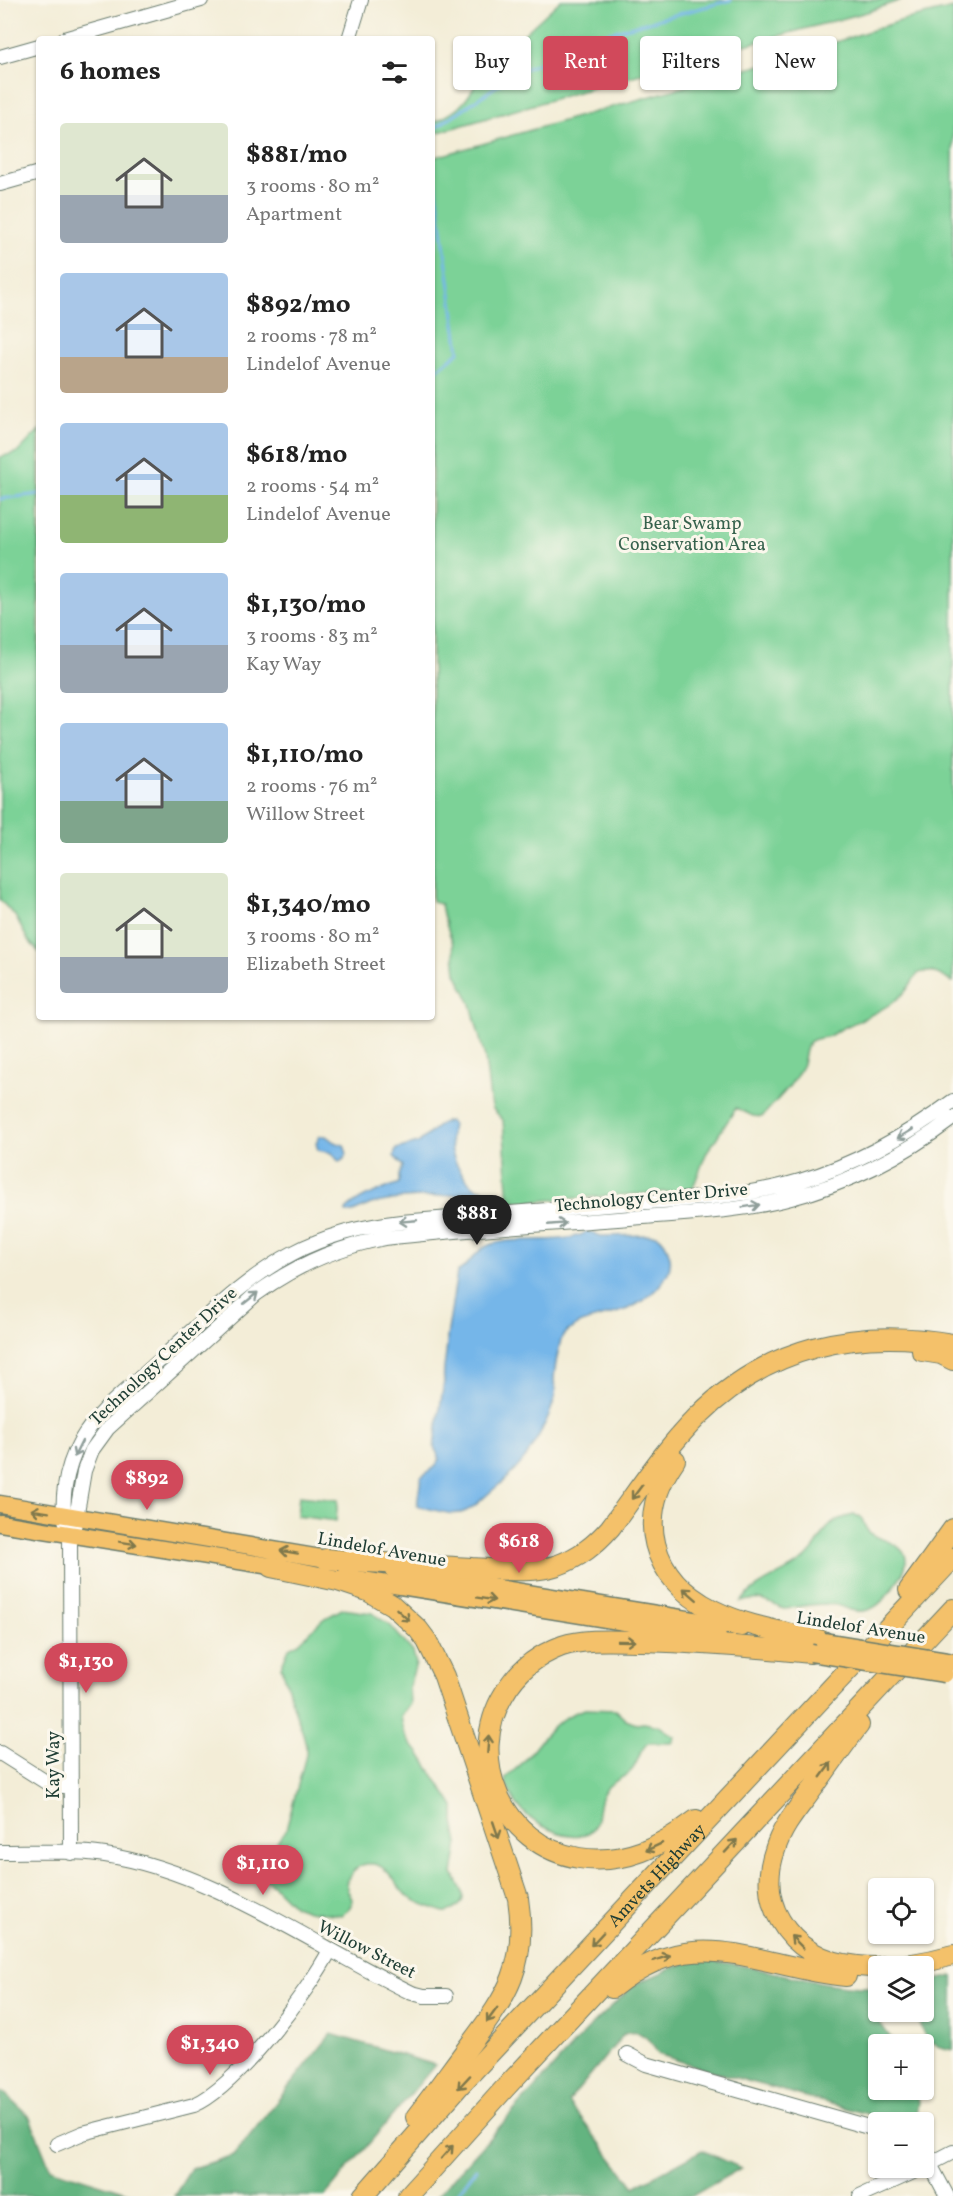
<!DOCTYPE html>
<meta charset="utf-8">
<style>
body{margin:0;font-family:Vollkorn,serif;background:#f2f2f2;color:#222;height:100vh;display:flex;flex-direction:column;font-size:22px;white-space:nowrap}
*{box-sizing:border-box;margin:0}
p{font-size:20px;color:#767676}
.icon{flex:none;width:33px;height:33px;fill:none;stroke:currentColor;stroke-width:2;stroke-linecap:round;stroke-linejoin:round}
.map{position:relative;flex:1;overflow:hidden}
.drawer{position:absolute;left:36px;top:36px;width:399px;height:984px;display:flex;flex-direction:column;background:#fff;border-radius:6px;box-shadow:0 2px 4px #0004}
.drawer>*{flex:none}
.top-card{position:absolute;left:453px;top:36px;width:410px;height:54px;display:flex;gap:12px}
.tools{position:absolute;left:868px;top:1878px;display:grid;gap:12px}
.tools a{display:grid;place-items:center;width:66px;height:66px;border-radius:6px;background:#fff;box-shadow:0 2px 4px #0004;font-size:30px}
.price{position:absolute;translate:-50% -51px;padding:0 14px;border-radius:21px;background:#d1495b;color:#fff;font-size:20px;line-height:39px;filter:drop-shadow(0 2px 3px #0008)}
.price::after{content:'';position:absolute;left:50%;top:36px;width:18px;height:14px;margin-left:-9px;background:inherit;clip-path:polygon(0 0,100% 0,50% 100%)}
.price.active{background:#222;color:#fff}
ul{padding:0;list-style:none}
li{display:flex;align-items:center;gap:18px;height:150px;padding:0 24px}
li span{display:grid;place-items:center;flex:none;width:168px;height:120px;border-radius:6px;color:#555}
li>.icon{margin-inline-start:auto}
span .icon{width:72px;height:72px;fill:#fffc;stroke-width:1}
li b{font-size:26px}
h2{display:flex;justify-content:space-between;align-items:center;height:72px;padding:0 24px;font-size:26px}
.chip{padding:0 21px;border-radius:6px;background:#fff;box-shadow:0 2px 4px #0004;font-size:21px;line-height:54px}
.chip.active{background:#d1495b;color:#fff}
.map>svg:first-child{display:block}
.green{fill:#7bd297;stroke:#4d8866;stroke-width:1.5}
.forest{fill:#64b480;stroke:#42785a;stroke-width:1.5}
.water{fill:#74b6e9;stroke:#4a7a8e;stroke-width:1.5}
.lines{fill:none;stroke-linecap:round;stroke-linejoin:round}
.stream{stroke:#74b6e9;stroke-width:3}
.minor-casing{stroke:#697b6d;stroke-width:16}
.major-casing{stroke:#697b6d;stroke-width:19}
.highway-casing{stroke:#697b6d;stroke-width:22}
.minor{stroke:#fff;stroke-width:14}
.major{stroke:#f4c16a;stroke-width:16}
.highway{stroke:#f4c16a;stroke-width:20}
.major-bridge-casing{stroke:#697b6d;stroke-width:19;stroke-linecap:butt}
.major-bridge{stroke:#f4c16a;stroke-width:16}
.oneway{stroke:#8f9e9a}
.oneway2{stroke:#7f784c}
.labels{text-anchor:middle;stroke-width:6;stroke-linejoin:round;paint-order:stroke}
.park-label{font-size:18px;fill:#36624d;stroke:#fbf7ec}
.street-label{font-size:18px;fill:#1f3d34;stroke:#fbf7ec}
</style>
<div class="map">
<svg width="953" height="2196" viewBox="0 0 953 2196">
<rect width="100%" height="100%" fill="#fbf7ec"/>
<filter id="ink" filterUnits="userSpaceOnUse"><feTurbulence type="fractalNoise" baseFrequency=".0167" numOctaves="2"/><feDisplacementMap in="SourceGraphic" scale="12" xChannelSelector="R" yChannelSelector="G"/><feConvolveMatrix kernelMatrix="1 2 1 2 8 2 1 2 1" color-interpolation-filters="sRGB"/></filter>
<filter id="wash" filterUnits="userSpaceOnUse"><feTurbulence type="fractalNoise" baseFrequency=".008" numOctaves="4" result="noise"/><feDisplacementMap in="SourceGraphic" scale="24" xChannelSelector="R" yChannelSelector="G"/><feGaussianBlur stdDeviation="1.35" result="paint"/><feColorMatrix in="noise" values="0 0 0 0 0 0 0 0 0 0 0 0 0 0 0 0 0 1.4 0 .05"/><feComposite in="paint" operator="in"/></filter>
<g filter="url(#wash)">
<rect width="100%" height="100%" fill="#f3edd7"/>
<!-- green -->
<path class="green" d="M561,0H901L867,12L689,60L432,134V123C442,118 453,114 461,105C471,96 476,81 486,69Z
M953,8V982C940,976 934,969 919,973C912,979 909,989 902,995C885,1010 862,1019 841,1029C837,1031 833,1034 829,1036C824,1038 816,1038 811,1041C805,1044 805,1060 802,1066C792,1087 776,1100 762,1117L753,1116L736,1108L706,1154L692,1190L509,1203L503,1120L493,1109L490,1099L485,1058L471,1004L456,973L453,944L443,915L441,904L432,902V158L793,56L903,20Z
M39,430V952L28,940L15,916L0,900V457L18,452Z
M299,1496L338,1500L336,1521L297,1516Z
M854,1515L861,1517C863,1521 865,1527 867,1530C876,1541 898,1540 905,1555C908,1564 903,1574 898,1581C886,1598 874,1616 851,1610C843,1608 838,1604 829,1604C814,1603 798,1607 784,1609C765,1602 764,1596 741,1602C757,1581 783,1576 803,1560C827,1541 817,1522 854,1515Z
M342,1609L372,1613L391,1626L413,1652L416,1664L409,1686L410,1704L401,1716C403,1730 406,1743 418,1751L454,1807V1822L458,1843L453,1874C460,1885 471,1901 454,1909C453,1910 447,1912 446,1912C440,1912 412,1900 407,1896C394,1885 389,1861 366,1864C355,1866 347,1876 347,1887C347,1892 352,1896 352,1900C352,1907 347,1911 342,1915L308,1911L294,1906L274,1886L265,1879L258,1869C260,1852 278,1844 286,1830L306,1755C307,1738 299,1724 294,1708C289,1694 287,1680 281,1667L289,1648L299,1643L322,1620Z
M585,1709L615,1710L626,1720L636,1724L644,1723L659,1726L675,1737L672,1743H648C639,1750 639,1761 632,1770C625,1778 613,1780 606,1789C599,1798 598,1810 597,1820C592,1846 555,1833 541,1825C523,1816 510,1798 505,1779C511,1771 519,1768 525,1760C546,1735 551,1720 585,1709Z"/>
<!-- forest -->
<path class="forest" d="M694,1959C756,1963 816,1989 879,1987V2010L873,2013L895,2044H879V2090H915L918,2101L915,2122H896L708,2070L658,2054C650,2040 642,2028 624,2034L568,2102L634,2187L702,2150L741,2168L692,2196H437L586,2031L635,1984Z
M953,1976V2050C926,2047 923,2034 914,2012H924V1983Z
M331,2034L435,2065L325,2196H174L191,2169L234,2155Z
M0,2092H3L29,2116L50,2168L139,2196H0Z"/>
<!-- water -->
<path class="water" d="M449,1121L453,1125C446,1145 453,1162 466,1178C469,1182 471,1186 477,1188C484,1191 492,1190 500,1194L501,1197L484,1199L454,1195L403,1198L371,1204L351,1213H346V1210C361,1195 381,1191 399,1183V1176L403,1166L394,1156L396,1149L418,1143L442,1123Z
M320,1136H326L334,1142L344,1145L347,1154L343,1160L339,1162L332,1153L318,1150L316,1143Z
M587,1231L601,1236L656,1235C665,1240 668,1248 670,1257C674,1278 647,1300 630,1308C608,1318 580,1317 563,1336C559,1341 554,1373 554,1380C554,1385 556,1389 555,1394C553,1414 529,1456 515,1470C507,1479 497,1486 488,1494C481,1500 474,1508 466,1511C453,1518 431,1508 417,1506L421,1477L435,1467L440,1459L434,1447L444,1382C442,1367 448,1353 447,1337L457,1272C469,1266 474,1253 485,1247C492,1243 501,1242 508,1241C527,1239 576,1243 587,1231Z"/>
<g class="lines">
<!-- stream -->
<path class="stream" d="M432,130L516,73L603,34L731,0
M432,374L459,352L433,165
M0,499L39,494
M456,2196L476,2169"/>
</g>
</g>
<g filter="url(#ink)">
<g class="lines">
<!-- minor casing -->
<g class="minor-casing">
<path id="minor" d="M64,39L201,0
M349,39L361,0
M0,57L39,46
M0,184L39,173
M75,1524L84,1471L92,1450L108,1428L256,1294C296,1265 337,1247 385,1238C471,1228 557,1224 643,1217C692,1213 743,1211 791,1198C850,1183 904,1155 953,1118
M0,1753L49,1784L71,1787
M0,1852C35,1852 71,1850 105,1855C213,1871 314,1946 412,1993L424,1996H446
M71,1853L70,1534C57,1508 66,1467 80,1442C98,1410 132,1386 159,1361C201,1323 242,1280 293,1253C327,1235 363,1226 401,1222C479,1216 556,1209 633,1203C689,1199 746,1197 800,1181C857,1164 906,1136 953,1101
M627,2054L646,2064L879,2130
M57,2144L83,2133L194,2105C236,2087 309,1991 330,1950
M924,2153L947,2196
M924,2167L953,2152
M860,2196L922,2168"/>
</g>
<!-- major casing -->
<g class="major-casing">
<path id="major" d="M0,1504L339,1561
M0,1523L283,1568
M394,1571L742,1628
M344,1577L718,1637"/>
</g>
<!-- highway casing -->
<g class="highway-casing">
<g id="highway">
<path d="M922,1351L941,1354L953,1360"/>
<path d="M675,1460C635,1517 650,1578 713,1610C747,1627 786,1632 823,1641"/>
<path d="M326,1559C375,1563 423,1565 472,1568C500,1569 531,1574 558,1565C580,1557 595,1545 610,1528C638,1491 664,1450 697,1417C768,1346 857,1327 953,1344"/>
<path d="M271,1567L338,1581L368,1591L392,1605L418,1629L427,1641L444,1676L518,1898C528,1965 508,1995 469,2046C451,2070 434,2094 416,2117"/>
<path d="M909,1590L953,1529"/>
<path d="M859,1725C841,1748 825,1772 808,1795C795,1812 781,1829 775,1850C767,1873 767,1898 780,1920C814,1980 896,1971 953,1955"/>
<path d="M696,1820C662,1846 624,1865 579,1858C503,1846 465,1758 504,1694C517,1671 538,1655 562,1646C587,1638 617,1641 643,1641C700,1643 755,1647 811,1653"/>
<path d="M612,1988C696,1919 755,1967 846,1976"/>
<path id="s1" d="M363,2196L460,2085L953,1558"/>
<path d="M408,2196L505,2088L953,1609"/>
</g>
</g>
<!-- minor -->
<use href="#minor" class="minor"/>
<!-- major -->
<use href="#major" class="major"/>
<!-- highway -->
<use href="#highway" class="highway"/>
<!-- major-bridge casing -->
<g class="major-bridge-casing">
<path id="major-bridge" d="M823,1641L953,1662
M811,1653L945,1674"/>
</g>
<!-- major-bridge -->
<use href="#major-bridge" class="major-bridge"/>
</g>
<!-- one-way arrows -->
<defs><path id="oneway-shaft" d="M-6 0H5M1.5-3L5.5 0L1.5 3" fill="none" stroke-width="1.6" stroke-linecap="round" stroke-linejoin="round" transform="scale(1.5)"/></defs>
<g class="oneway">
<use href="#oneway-shaft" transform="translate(905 1134) rotate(149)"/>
<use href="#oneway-shaft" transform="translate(751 1206) rotate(-9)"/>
<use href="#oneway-shaft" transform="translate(408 1221) rotate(175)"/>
<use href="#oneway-shaft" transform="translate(557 1224) rotate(-5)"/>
<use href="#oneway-shaft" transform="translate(251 1298) rotate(-39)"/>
<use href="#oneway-shaft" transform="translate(78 1449) rotate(116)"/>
</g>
<g class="oneway2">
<use href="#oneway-shaft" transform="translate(637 1492) rotate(127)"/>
<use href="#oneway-shaft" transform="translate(40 1511) rotate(-171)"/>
<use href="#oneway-shaft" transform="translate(128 1543) rotate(9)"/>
<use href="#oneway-shaft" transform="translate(289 1552) rotate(-170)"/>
<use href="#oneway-shaft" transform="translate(690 1594) rotate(-139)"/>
<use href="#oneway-shaft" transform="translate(486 1599) rotate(9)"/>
<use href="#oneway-shaft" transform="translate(403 1615) rotate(43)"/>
<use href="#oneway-shaft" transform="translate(626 1641) rotate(1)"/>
<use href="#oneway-shaft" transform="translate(488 1744) rotate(-86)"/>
<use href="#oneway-shaft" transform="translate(826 1770) rotate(-54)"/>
<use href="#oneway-shaft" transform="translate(496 1830) rotate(71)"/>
<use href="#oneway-shaft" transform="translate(731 1846) rotate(-47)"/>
<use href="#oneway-shaft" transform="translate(654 1847) rotate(155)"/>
<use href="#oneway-shaft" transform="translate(597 1939) rotate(133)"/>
<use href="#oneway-shaft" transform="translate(797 1942) rotate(-135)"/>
<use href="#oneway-shaft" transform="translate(662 1958) rotate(-18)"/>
<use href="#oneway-shaft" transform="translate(492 2015) rotate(126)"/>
<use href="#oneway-shaft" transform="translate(464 2082) rotate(133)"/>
<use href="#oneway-shaft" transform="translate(447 2152) rotate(-48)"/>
</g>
</g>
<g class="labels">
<!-- park labels -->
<g class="park-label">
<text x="692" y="529">Bear Swamp<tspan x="692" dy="21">Conservation Area</tspan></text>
</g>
<!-- street labels -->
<g class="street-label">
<text transform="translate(651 1197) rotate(-5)" y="6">Technology Center Drive</text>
<text transform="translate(163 1356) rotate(-43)" y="6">Technology Center Drive</text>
<text transform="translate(382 1549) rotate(10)" y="6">Lindelof Avenue</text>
<text transform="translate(861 1627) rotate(9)" y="6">Lindelof Avenue</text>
<text transform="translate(53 1765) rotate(-90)" y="6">Kay Way</text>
<text dy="6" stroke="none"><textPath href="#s1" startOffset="435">Amvets Highway</textPath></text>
<text transform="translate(367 1949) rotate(27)" y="6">Willow Street</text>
</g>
</g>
</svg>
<div class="tools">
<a><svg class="icon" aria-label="locate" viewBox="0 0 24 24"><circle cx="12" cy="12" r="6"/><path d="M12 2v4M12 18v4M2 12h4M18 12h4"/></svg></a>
<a><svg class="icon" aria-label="layers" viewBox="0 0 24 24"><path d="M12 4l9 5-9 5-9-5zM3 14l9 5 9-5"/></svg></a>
<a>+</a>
<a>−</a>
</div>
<b class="price active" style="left:477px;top:1246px">$881</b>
<b class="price" style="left:147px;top:1511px">$892</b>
<b class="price" style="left:519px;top:1574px">$618</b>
<b class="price" style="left:86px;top:1694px">$1,130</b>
<b class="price" style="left:263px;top:1896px">$1,110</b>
<b class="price" style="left:210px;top:2076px">$1,340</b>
<div class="top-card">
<a class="chip">Buy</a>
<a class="chip active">Rent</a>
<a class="chip">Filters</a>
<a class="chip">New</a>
</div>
<section class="drawer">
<h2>6 homes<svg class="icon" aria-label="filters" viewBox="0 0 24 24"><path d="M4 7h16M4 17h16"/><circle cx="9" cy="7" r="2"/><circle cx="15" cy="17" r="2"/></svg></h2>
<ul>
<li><span style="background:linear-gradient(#dfe7d0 60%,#9aa5b1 0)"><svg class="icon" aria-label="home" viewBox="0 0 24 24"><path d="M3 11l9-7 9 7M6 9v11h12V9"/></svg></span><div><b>$881/mo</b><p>3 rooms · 80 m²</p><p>Apartment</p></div></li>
<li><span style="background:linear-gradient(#a9c7e8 70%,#b9a48a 0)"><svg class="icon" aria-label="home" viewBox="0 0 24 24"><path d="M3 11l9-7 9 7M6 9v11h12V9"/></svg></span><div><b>$892/mo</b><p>2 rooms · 78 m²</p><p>Lindelof Avenue</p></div></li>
<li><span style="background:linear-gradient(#a9c7e8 60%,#8fb573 0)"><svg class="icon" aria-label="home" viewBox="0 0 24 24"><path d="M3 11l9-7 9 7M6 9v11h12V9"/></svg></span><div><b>$618/mo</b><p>2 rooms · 54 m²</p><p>Lindelof Avenue</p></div></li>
<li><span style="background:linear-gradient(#a9c7e8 60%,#9aa5b1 0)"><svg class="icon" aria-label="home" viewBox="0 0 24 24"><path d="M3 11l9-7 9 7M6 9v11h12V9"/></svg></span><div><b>$1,130/mo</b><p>3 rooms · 83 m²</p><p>Kay Way</p></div></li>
<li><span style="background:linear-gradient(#a9c7e8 65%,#7fa58c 0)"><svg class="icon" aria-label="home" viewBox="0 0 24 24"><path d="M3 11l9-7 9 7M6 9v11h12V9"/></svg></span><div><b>$1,110/mo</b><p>2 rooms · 76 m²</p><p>Willow Street</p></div></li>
<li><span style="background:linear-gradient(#dfe7d0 70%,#9aa5b1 0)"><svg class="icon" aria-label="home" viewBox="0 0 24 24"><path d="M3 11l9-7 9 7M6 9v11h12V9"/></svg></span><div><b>$1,340/mo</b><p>3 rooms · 80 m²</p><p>Elizabeth Street</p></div></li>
</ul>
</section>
</div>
